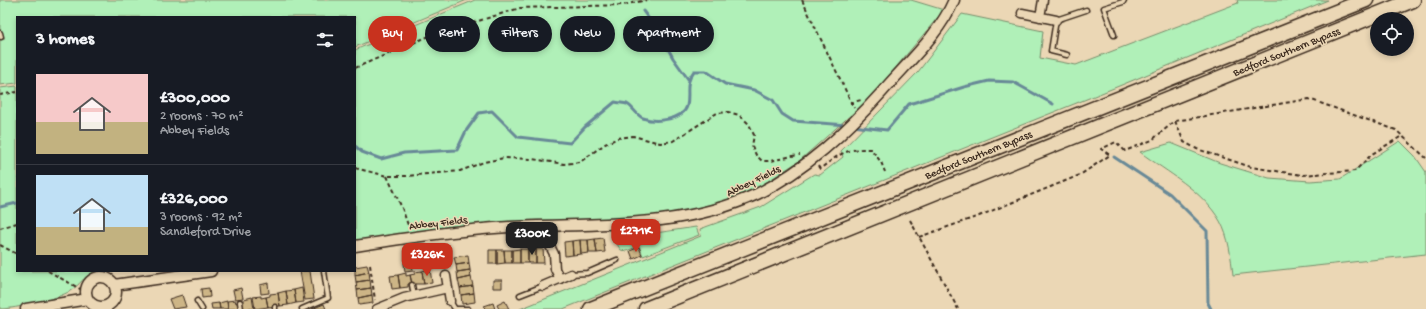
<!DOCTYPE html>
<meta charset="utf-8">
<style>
body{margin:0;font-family:"Gochi Hand",sans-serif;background:#242831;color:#f1f3f6;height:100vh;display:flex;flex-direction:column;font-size:15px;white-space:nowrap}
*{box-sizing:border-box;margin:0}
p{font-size:13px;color:#9ea1a6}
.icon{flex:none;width:22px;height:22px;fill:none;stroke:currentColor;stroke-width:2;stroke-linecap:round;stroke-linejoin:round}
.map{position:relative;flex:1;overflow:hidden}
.details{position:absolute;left:16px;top:16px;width:340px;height:256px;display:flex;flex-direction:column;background:#171b24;border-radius:0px;box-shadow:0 2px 6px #0003}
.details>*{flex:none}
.banner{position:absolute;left:368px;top:16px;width:380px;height:36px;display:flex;gap:8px}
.controls{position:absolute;left:1370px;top:12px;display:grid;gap:8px}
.controls a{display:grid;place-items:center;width:44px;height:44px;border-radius:50%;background:#171b24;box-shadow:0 2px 6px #0003;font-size:20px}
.price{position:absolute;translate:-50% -34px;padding:0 9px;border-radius:8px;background:#c8321e;color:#fff;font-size:13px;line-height:26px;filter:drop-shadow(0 1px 2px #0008)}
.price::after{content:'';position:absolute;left:50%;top:24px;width:12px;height:9px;margin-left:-6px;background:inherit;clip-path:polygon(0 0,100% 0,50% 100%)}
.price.selected{background:#222;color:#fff}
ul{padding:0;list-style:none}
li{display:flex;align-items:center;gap:12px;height:100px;padding:0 20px}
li+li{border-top:1px solid #363941}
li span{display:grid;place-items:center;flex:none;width:112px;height:80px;border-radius:0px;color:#555}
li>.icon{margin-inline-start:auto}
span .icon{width:48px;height:48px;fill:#fffc;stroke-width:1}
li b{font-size:17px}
h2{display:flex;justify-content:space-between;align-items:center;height:48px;padding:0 20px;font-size:17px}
.tag{padding:0 14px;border-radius:18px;background:#171b24;box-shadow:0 2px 6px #0003;font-size:14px;line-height:36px}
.tag.selected{background:#c8321e;color:#fff}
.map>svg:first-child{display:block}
.green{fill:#b0f0b8;stroke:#768d6b}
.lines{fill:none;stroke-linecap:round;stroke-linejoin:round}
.stream{stroke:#688997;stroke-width:3}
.building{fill:#cdb586;stroke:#3b2a1e}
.service-casing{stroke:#3b2a1e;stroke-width:7}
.minor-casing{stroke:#3b2a1e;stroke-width:11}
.tertiary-casing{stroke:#3b2a1e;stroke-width:13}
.trunk-casing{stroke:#3b2a1e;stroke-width:17}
.path{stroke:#3b2a1e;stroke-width:2;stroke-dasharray:4 3;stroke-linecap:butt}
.service{stroke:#ebd7b5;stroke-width:4}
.minor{stroke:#ebd7b5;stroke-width:8}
.tertiary{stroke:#ebd7b5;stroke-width:10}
.trunk{stroke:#ebd7b5;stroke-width:14}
.labels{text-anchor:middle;stroke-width:3;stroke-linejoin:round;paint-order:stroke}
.street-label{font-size:11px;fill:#3b2a1e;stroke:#ebd7b5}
</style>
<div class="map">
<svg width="1426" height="309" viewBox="0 0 1426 309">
<rect width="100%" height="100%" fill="#ebd7b5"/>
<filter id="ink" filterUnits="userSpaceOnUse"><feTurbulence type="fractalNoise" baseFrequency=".025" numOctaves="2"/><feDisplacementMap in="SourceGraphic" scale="8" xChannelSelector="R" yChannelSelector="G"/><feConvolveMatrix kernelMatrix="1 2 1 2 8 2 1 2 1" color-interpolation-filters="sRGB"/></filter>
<g filter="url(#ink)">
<!-- green -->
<path class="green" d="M0,0H467L355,47V17H17V83L0,85Z
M475,0H911L944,10L871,97L799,161L753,191L717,205L660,217L465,227L355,241V50Z
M1237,0H1328L1119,86L563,309H520L701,236L700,229L761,207L814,174L820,175L843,157L841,151L918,72L962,14L1043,31L1040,58L1076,65L1238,3Z
M17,86V271H107C82,272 86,281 70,291C58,299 15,309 0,309V88Z
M1400,141L1415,156L1426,172V254L1233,275C1231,257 1229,237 1220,221C1202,190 1168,173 1140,152L1171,143L1220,163L1269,178L1310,181L1340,179Z
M696,227L699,235L643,256L639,246L626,251L621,250L618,246L617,233L649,234Z"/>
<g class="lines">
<!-- stream -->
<path class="stream" d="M643,11L660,34L673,58L688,79
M852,126L887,130L909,104L964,87L989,81L1013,82L1053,104
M355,146L362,152L381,159L404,153L457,150L466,131L479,113L492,111L518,137L570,143L585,127L615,102C619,103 624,103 627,104C633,107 637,116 643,118C655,123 683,120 687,106C690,92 684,84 694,71H706L725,84L754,90L773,100L782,114L793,121L847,125
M1114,157L1170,194L1207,231L1208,303L1211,309
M0,207L17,203"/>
</g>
<!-- building -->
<path class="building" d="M603,238L605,252L597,253L595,239Z
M595,239L597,253H589L588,240Z
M580,240L581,254L573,255L572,241Z
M580,240H588L589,253L581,254Z
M572,241L573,255L565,256L564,242Z
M639,247L642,255L633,259L630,251Z
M520,249V263H512V250Z
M520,249H528V263H520Z
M528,249H536V263H528Z
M536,249H543L544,263H536Z
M489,250H497V264H489Z
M497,250H504L505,263L497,264Z
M504,250H512V263H505Z
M449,252L451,261L442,263L441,254Z
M468,255L469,263L456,265L454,257Z
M412,262L413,271L405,272L404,263Z
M469,263L470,270L457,272L456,265Z
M367,265L369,272L355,275V267Z
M430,269L432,283L424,284L422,271Z
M470,270L471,277L458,280L457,272Z
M300,271H310L314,299L305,300Z
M422,271L424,284H412L410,275L415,274L414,272Z
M369,272L370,280L356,282L355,275Z
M406,273V276L410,275L412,284H408V287L400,288L398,275Z
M398,275L400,288L392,289L390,276Z
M471,277L473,286L460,288L458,280Z
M370,280L371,288L357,290L356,282Z
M493,280H502V288H493Z
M268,283L269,293L261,294L260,285Z
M473,286L474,293L461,295L460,288Z
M209,288L210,297L202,298L201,289Z
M241,288L243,298L235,299L233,290Z
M302,288L304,302L296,303L294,290Z
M371,288L372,295L358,298L357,290Z
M294,290L296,303L288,305L286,291Z
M286,291L288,305L280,306L278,293Z
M278,293L280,306L268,307L266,297L270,296V294Z
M474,293L475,302L462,304L461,295Z
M182,295L186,307L173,309L169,299Z
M372,295L373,303L359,305L358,298Z
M261,296V298L266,297L268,307L255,309L253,297Z
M252,297L254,309H241L240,302H244V299Z
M235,300L236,303L240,302L241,309H228L227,301Z
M227,301L228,309H220L219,303Z
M505,301L509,309H499L497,305Z
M219,303L220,309H212L211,304Z
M493,303L495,309H485L484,306Z
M324,304L326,309H312Z"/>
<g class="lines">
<!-- service casing -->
<g class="service-casing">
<path id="service" d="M0,33L1,37
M1114,35L1104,8L1123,2L1124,0
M1067,55L1051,51L1056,20L1086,10
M571,274L587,273L617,260
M412,285L414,296
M520,295L543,286
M197,301L202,309
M450,301L455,309H468
M240,302L241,309
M275,309V307
M302,309L328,298L324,271"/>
</g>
<!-- minor casing -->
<g class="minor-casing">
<path id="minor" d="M1022,13L1056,20
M1040,17L1043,0
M549,226V244L554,254L555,269L560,279
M446,276L450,301
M543,286L571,274
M106,306L107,309
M377,309L404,298L448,288"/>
</g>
<!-- tertiary casing -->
<g class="tertiary-casing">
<path id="tertiary" d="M355,246C406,238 457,230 509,227C592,223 680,230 757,194C806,170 846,132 882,92C907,63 939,35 954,0
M86 292a15 15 0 1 1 30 0a15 15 0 1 1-30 0Z
M114,285L211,271
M26,309L88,299"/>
</g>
<!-- trunk casing -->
<g class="trunk-casing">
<path id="trunk" d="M591,309L1366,0
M646,309L1413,0"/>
</g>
<!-- path -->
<path class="path" d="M802,0L854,108
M355,68L427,37L520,8L623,5L647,0
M0,95L17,92
M850,103L861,100
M1175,121L1184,142L1197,149L1251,167L1302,175L1355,171L1372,154L1402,136
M818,166L820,169C839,154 847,148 871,149L881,162L885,172
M355,168L387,176H406L460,171L484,162L504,158L532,159L564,164L580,162L605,144L618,138L633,136L660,143L673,141L717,113L728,112L739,115L749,124L754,135L752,146L756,155L762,161C775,162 786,156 800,155
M387,176L402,208L409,228
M910,220L958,309
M0,228L17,223
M919,237L979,216L1080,175L1110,155L1101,149L1116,142L1125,151L1152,140L1175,121L1309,99L1396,130L1426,158
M0,245L17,254
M370,265L375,300
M48,271L82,290"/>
<!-- service -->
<use href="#service" class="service"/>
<!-- minor -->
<use href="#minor" class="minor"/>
<!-- tertiary -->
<use href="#tertiary" class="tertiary"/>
<!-- trunk -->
<use href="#trunk" class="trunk"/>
</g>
</g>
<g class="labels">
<!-- street labels -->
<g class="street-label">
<text transform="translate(1286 51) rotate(-22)" y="4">Bedford Southern Bypass</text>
<text transform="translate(978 154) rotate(-22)" y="4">Bedford Southern Bypass</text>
<text transform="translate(753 180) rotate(-26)" y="4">Abbey Fields</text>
<text transform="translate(438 222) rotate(-7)" y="4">Abbey Fields</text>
</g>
</g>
</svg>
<div class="controls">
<a><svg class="icon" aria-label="locate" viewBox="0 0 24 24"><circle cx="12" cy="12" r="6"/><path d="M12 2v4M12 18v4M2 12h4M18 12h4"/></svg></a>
</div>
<b class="price" style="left:636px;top:253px">£271K</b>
<b class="price selected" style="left:532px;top:256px">£300K</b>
<b class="price" style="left:427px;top:277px">£326K</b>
<div class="banner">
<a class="tag selected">Buy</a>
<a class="tag">Rent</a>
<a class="tag">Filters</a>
<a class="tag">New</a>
<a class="tag">Apartment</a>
</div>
<section class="details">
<h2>3 homes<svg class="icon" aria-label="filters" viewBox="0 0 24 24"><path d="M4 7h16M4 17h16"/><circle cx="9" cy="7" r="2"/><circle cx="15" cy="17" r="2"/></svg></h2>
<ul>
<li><span style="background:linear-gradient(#f6c9c9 60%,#c2b280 0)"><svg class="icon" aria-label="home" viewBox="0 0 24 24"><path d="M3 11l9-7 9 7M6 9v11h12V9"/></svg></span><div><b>£300,000</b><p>2 rooms · 70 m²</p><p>Abbey Fields</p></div></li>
<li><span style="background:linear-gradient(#bfe0f5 65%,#c2b280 0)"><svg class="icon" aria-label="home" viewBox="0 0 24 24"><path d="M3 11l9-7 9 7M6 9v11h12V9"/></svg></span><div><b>£326,000</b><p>3 rooms · 92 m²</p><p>Sandleford Drive</p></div></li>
</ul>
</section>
</div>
